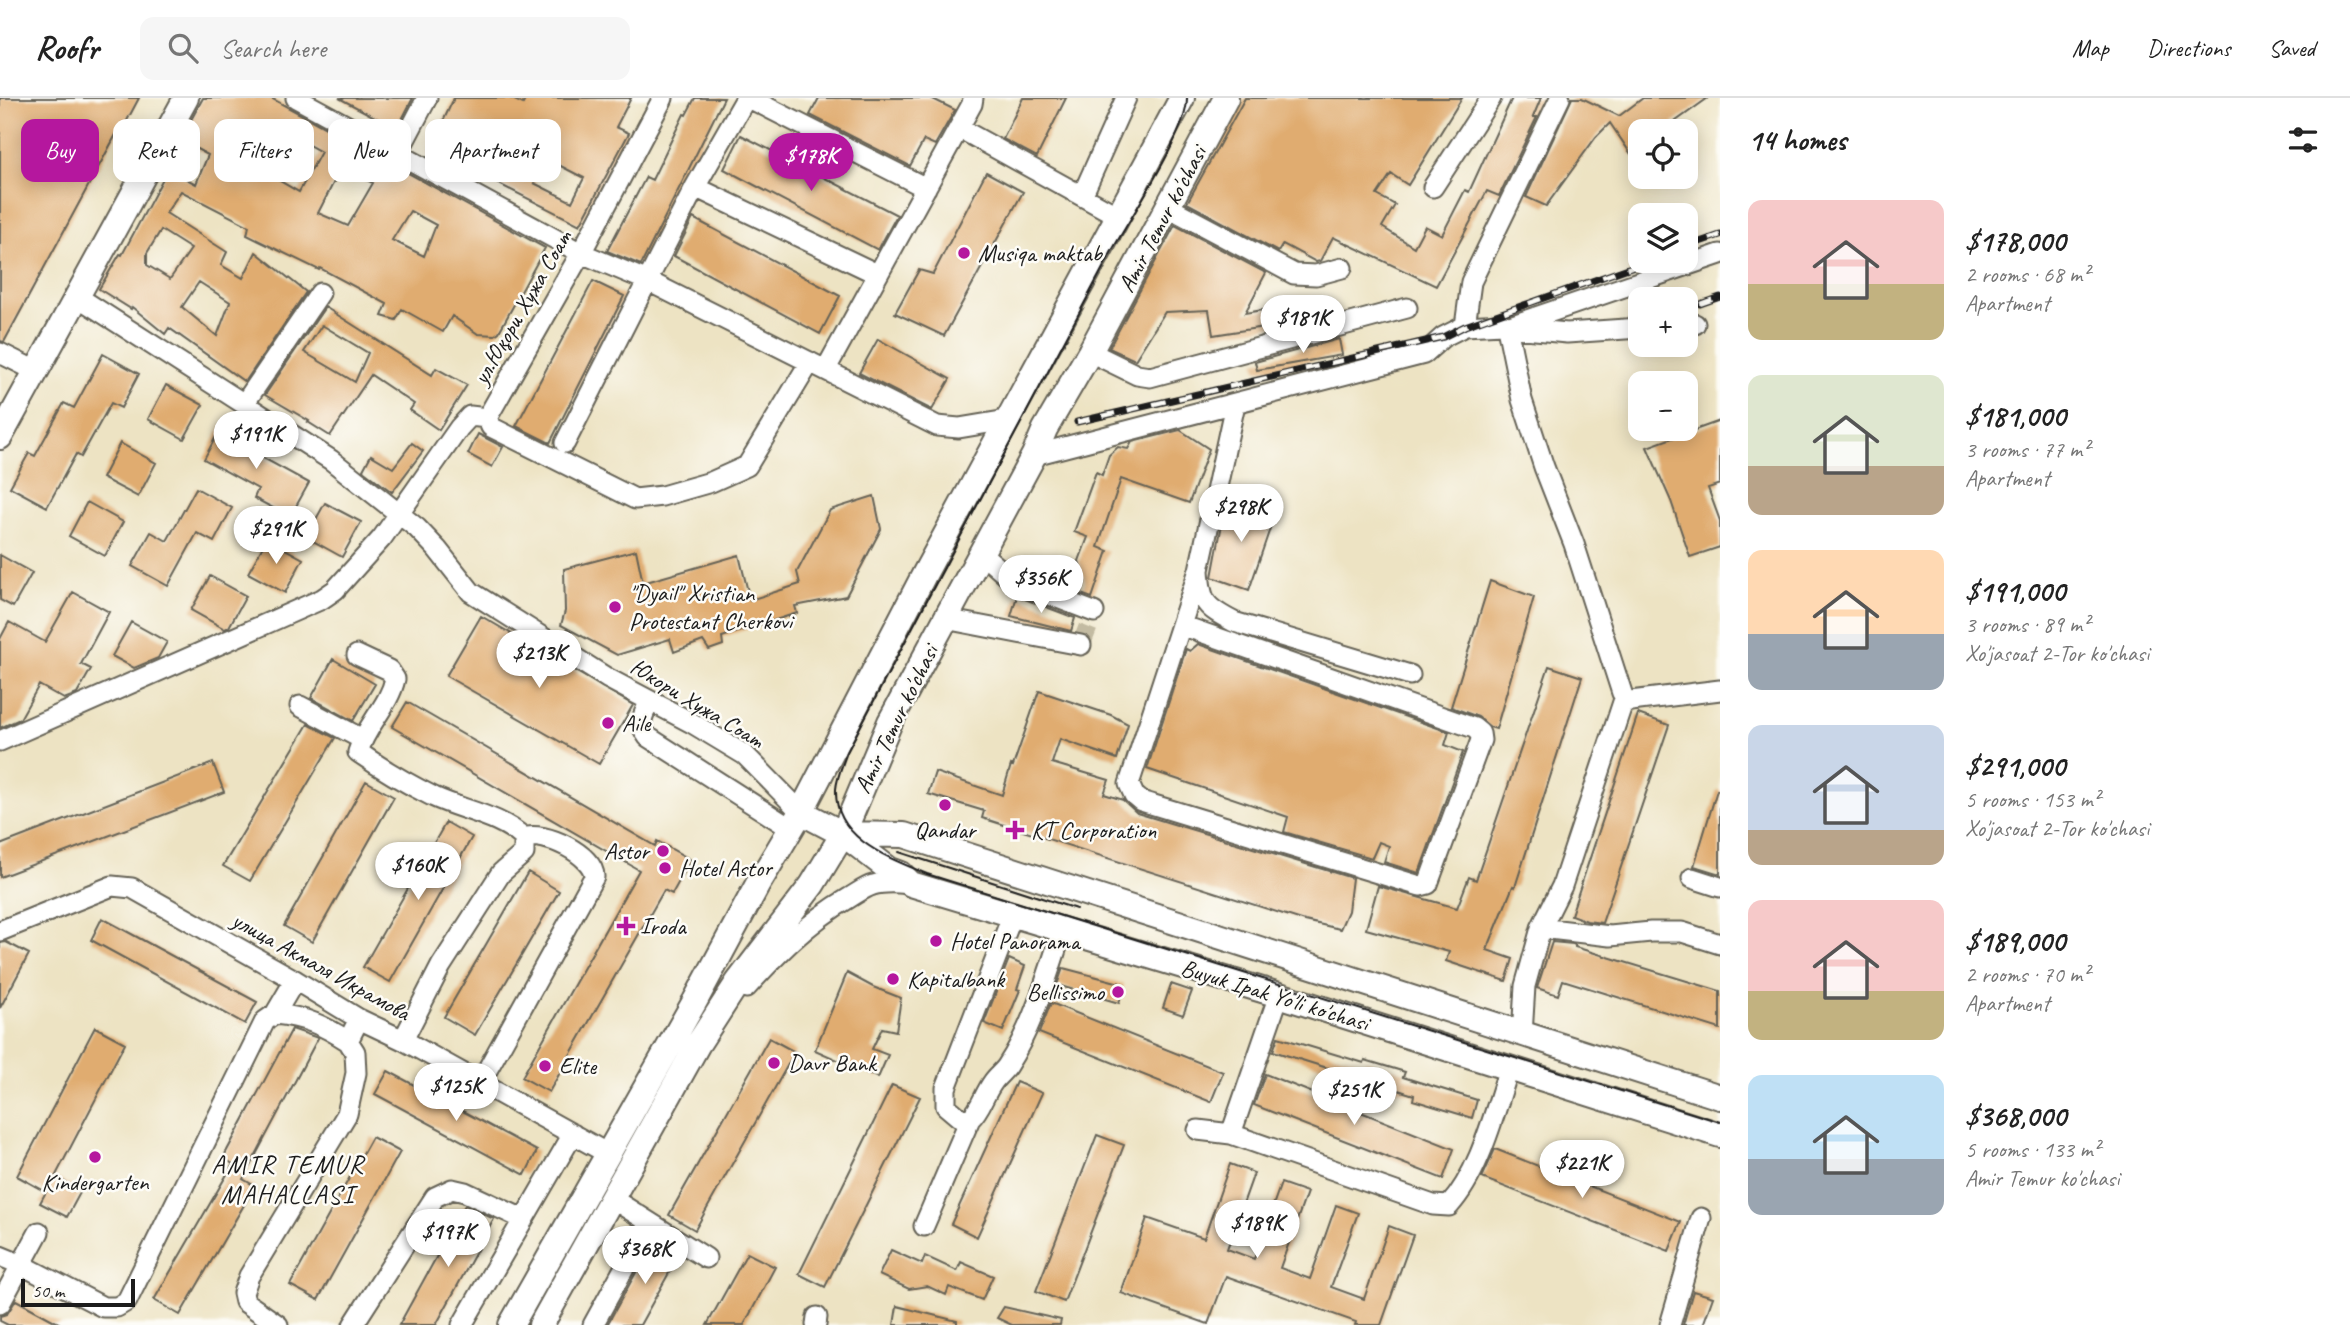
<!DOCTYPE html>
<meta charset="utf-8">
<style>
body{margin:0;font-family:Caveat,sans-serif;background:#f6f6f6;color:#222;height:100vh;display:flex;flex-direction:column;font-size:26px;white-space:nowrap}
*{box-sizing:border-box;margin:0}
p{font-size:23px;color:#767676}
.icon{flex:none;width:38px;height:38px;fill:none;stroke:currentColor;stroke-width:2;stroke-linecap:round;stroke-linejoin:round}
.map{position:relative;flex:1;overflow:hidden}
.sheet{display:flex;flex-direction:column;background:#fff;width:630px}
.sheet>*{flex:none}
.hud{position:absolute;left:21px;top:21px;width:665px;height:63px;display:flex;gap:14px}
.tools{position:absolute;left:1628px;top:21px;display:grid;gap:14px}
.tools a{display:grid;place-items:center;width:70px;height:70px;border-radius:14px;background:#fff;box-shadow:0 4px 18px #0003;font-size:35px}
.scale{position:absolute;left:21px;bottom:18px;width:114px;box-sizing:border-box;padding-left:7px;border:4px solid #1c1c1c;border-top:0;font-size:19px;line-height:24px;white-space:nowrap;color:#1c1c1c;-webkit-text-stroke:5px #fdfcf7;paint-order:stroke}
.price{position:absolute;translate:-50% -60px;padding:0 16px;border-radius:24px;background:#fff;color:#222;font-size:23px;line-height:46px;filter:drop-shadow(0 2px 4px #0008)}
.price::after{content:'';position:absolute;left:50%;top:42px;width:21px;height:16px;margin-left:-10px;background:inherit;clip-path:polygon(0 0,100% 0,50% 100%)}
.price.current{background:#b5179e;color:#fff}
ul{padding:0;list-style:none}
li{display:flex;align-items:center;gap:21px;height:175px;padding:0 28px}
li span{display:grid;place-items:center;flex:none;width:196px;height:140px;border-radius:14px;color:#555}
li>.icon{margin-inline-start:auto}
span .icon{width:84px;height:84px;fill:#fffc;stroke-width:1}
li b{font-size:30px}
h2{display:flex;justify-content:space-between;align-items:center;height:84px;padding:0 28px;font-size:30px}
.pill{padding:0 24px;border-radius:14px;background:#fff;box-shadow:0 4px 18px #0003;font-size:24px;line-height:63px}
.pill.current{background:#b5179e;color:#fff}
header{display:flex;align-items:center;gap:42px;box-sizing:border-box;height:98px;padding:0 35px;background:#fff;border-bottom:2px solid #e0e0e0}
header strong{font-size:33px}
nav{display:flex;gap:38px;margin-inline-start:auto;font-size:24px}
.search{width:490px;height:63px;background:#f6f6f6;display:flex;align-items:center;gap:18px;box-sizing:border-box;padding:0 24px;border-radius:14px;color:#767676;font-size:26px}
main{display:flex;flex:1;min-height:0}
.map>svg:first-child{display:block}
.building{fill:#e0ac70;fill-rule:evenodd}
.lines{fill:none;stroke-linecap:round;stroke-linejoin:round}
.minor-tunnel{stroke:#c3bba2;stroke-width:19;stroke-dasharray:19 10;stroke-linecap:butt}
.minor-casing{stroke:#656256;stroke-width:23}
.major-casing{stroke:#656256;stroke-width:28}
.minor{stroke:#fff;stroke-width:19}
.major{stroke:#fff;stroke-width:24}
.tram{stroke:#1c1c1c;stroke-width:2}
.rail-casing{stroke:#1c1c1c;stroke-width:7}
.rail{stroke:#fdfcf7;stroke-width:4.5;stroke-dasharray:13;stroke-linecap:butt}
.poi-dot{fill:#b5179e;stroke:#fdfcf7;stroke-width:2.5}
.labels{text-anchor:middle;stroke-width:5;stroke-linejoin:round;paint-order:stroke}
.street-label{font-size:24px;fill:#1c1c1c;stroke:#fdfcf7}
.poi-label{font-size:24px;fill:#1c1c1c;stroke:#fdfcf7;text-anchor:start}
.neighbourhood-label{font-size:26px;letter-spacing:2px;fill:#1c1c1c;stroke:#fdfcf7}
</style>
<header>
<strong>Roofr</strong>
<div class="search"><svg class="icon" aria-label="search" viewBox="0 0 24 24"><circle cx="10" cy="10" r="6"/><path d="M15 15l6 6"/></svg>Search here</div>
<nav><a>Map</a><a>Directions</a><a>Saved</a></nav>
</header>
<main>
<div class="map">
<svg width="1720" height="1227" viewBox="0 0 1720 1227">
<rect width="100%" height="100%" fill="#fdfcf7"/>
<filter id="ink" filterUnits="userSpaceOnUse"><feTurbulence type="fractalNoise" baseFrequency=".0143" numOctaves="2"/><feDisplacementMap in="SourceGraphic" scale="14" xChannelSelector="R" yChannelSelector="G"/><feConvolveMatrix kernelMatrix="1 2 1 2 8 2 1 2 1" color-interpolation-filters="sRGB"/></filter>
<filter id="wash" filterUnits="userSpaceOnUse"><feTurbulence type="fractalNoise" baseFrequency=".00686" numOctaves="4" result="noise"/><feDisplacementMap in="SourceGraphic" scale="28" xChannelSelector="R" yChannelSelector="G"/><feGaussianBlur stdDeviation="1.57" result="paint"/><feColorMatrix in="noise" values="0 0 0 0 0 0 0 0 0 0 0 0 0 0 0 0 0 1.4 0 .05"/><feComposite in="paint" operator="in"/></filter>
<g filter="url(#wash)">
<rect width="100%" height="100%" fill="#ede3c3"/>
<g id="blocks">
<!-- building -->
<path class="building" d="M0,0H139L122,32L119,31L4,244L0,243Z
M203,0H271L545,150L499,234L495,237L478,236L452,218L443,234L402,211L396,222L382,218L387,206L320,170L319,172L247,137L249,128L181,93L166,115L227,154L221,167L243,180L256,154L306,194L245,284L169,230L165,236L132,209L131,211L99,191L120,156L122,157L168,71L196,86L208,57L180,42ZM237,38L274,57L260,80L223,64ZM296,40L321,54L299,94L275,80ZM341,70L373,85L348,128L318,115ZM410,113L436,127L424,158L392,142ZM161,132L191,151L170,181L147,167V155ZM199,184L230,204L217,238L182,209Z
M339,0H413L397,31Z
M454,0H510L523,6L526,0H631L616,29L629,35L580,127L430,51ZM506,35L537,51L525,74L495,58ZM549,62L584,80L572,104L534,85Z
M695,0H724L641,167L607,153L646,79L652,82L684,16L686,17Z
M819,0H931L955,12L935,47L924,42L910,68L810,17Z
M1023,0H1066L1037,59L1003,41Z
M1245,0H1462L1408,87L1391,76L1377,97L1395,107L1382,129L1414,149L1425,128L1442,137L1465,92L1469,94L1512,0H1541L1533,19H1537L1499,98L1487,93L1436,188L1333,139L1320,163L1316,164L1283,146L1278,154L1187,105Z
M1572,0H1582L1619,18L1643,0H1708L1662,33H1640V50L1631,56L1610,25L1596,39L1546,108L1526,99Z
M741,37L897,117L878,152L724,71Z
M986,74L1023,94L944,238L895,215L919,172L933,176Z
M693,120L840,198L820,236L674,158Z
M1175,127L1266,175L1245,215L1275,210L1277,227L1213,237L1209,212L1165,214L1135,262L1109,250Z
M593,183L624,198L550,345L516,328Z
M325,209L432,277L436,270L467,287L439,332L410,312L414,306L371,277L330,338L308,324L309,323L265,297ZM322,227L368,255L355,284L304,254Z
M878,241L950,281L932,312L859,275Z
M1339,241L1342,257L1257,272L1255,264Z
M103,256L139,276L121,310L111,305L81,359L76,356L47,409L10,389L29,355L35,358L64,305L74,310Z
M166,287L203,307L184,341L148,321Z
M1720,323V386L1708,390L1720,423V449L1690,459L1671,403L1647,349Z
M222,327L259,347L254,355L309,385L290,419L254,400L258,391L204,361Z
M1180,332L1209,351L1189,405L1121,381L1098,449L1108,453L1092,500L1081,496L1085,484L1079,463L1088,439L1074,434L1096,374L1102,377L1109,357L1118,349L1128,351L1132,344Z
M478,336L503,349L492,369L468,356Z
M120,345L156,365L138,399L102,380Z
M412,345L423,353L392,394L363,372L371,357L393,370Z
M196,390L232,410L214,444L197,435L168,488L132,468L151,434L167,443Z
M874,398L881,431L846,498L795,508L797,515L722,539L723,547L709,552L703,543L674,554L670,541L617,557L561,527L565,513L564,471L636,452L643,485L739,457L750,502L800,486L797,474L830,412Z
M1230,401L1275,416L1249,492L1212,479L1222,426Z
M87,404L123,424L105,458L69,438Z
M325,405L361,424L342,459L306,439Z
M267,441L303,461L285,495L248,475Z
M0,457L32,475L13,509L0,502Z
M210,478L246,498L229,529L225,531L191,512Z
M1490,483L1534,499L1496,631L1490,629L1478,619L1451,609Z
M73,494L109,514L81,566L91,571L77,596L64,601L39,587L20,621L0,630V541L9,524L45,544Z
M1017,498L1075,520L1071,533L1011,518Z
M481,518L633,607L599,666L446,578Z
M131,524L167,544L158,560L134,570L112,558Z
M1198,546L1449,634L1445,647L1463,654L1419,775L1384,764L1389,748L1379,744L1372,760L1284,734L1288,719L1147,671L1186,551L1190,553Z
M333,561L375,586L353,623L311,600Z
M1549,568L1582,579L1515,789L1513,788L1487,852L1513,861L1506,883L1446,863L1449,854L1366,831L1378,788L1457,810L1469,779L1476,782Z
M1039,593L1111,617L1128,626L1117,661L1060,641L1052,665L1109,682L1104,696L1123,702L1137,715L1352,780L1348,813L1340,831L1305,823L982,720L984,713L928,696L935,674L1002,697L1011,667L1013,668Z
M407,604L655,748L657,743L691,762L672,796L664,792L549,994L522,979L639,772L392,629Z
M1638,616L1669,627L1602,825L1587,823L1571,817Z
M308,626L335,640L250,783L223,768Z
M213,665L224,694L0,779V747Z
M366,683L394,699L312,844L284,828Z
M1717,692L1720,693V776L1694,768Z
M446,724L472,739L390,884L363,869Z
M528,774L559,793L475,937L444,919Z
M102,820L257,904L245,926L91,842Z
M6,844L29,856L0,910V845Z
M1552,844L1573,846L1575,847V849L1720,893V931L1563,882L1558,897L1537,890Z
M1009,861L1025,868L1017,891L1020,892L1003,933L984,925Z
M1063,870L1124,886L1119,905L1057,887Z
M847,875L873,889L901,900L896,933L882,930L872,951L888,957L878,980L815,952Z
M1171,886L1192,893L1183,917L1163,910Z
M1051,905L1223,974L1211,1004L1039,935Z
M95,929L125,945L55,1079L81,1093L67,1119L40,1105L46,1094L17,1078Z
M292,931L318,940L243,1081L255,1088L180,1217L154,1202L233,1066L223,1060Z
M1278,939L1364,965L1365,962L1405,974L1403,979L1477,1002L1472,1020L1413,1002L1414,997L1273,953Z
M769,940L795,954L695,1132L669,1117Z
M388,973L537,1053L525,1077L375,996Z
M1265,976L1454,1051L1443,1081L1254,1007Z
M1016,984L1042,995L977,1139L951,1126Z
M892,987L920,999L825,1189L799,1176Z
M1097,1037L1124,1047L1064,1204L1036,1193Z
M372,1039L400,1054L318,1202L290,1187Z
M1495,1051L1681,1124L1669,1153L1482,1080Z
M1230,1066L1254,1075L1227,1151L1254,1161L1281,1085L1307,1094L1280,1170L1310,1181L1336,1107L1358,1115L1331,1189L1364,1201L1389,1128L1413,1137L1381,1227H1355L1356,1224L1226,1178L1208,1226L1121,1195L1147,1120L1204,1140Z
M465,1107L494,1121L436,1227H399Z
M654,1142L679,1157L640,1227H607Z
M891,1152L922,1166L925,1158L957,1173L961,1164L993,1178L982,1202L949,1189L946,1197L927,1188L909,1191L879,1177Z
M747,1155L775,1169L744,1227H707Z
M1693,1193L1713,1199L1703,1227H1683Z
M16,1202L62,1227H8L0,1223V1218L7,1216Z
M897,1208L957,1223V1227H894Z
M1004,1209L1061,1222L1060,1227H1012L997,1220Z"/>
</g>
</g>
<g filter="url(#ink)">
<use href="#blocks" fill-opacity="0" stroke="#656256" stroke-width="2"/>
<g class="lines">
<!-- minor-tunnel -->
<path class="minor-tunnel" d="M1081,547L1094,514"/>
<!-- minor casing -->
<g class="minor-casing">
<path id="minor" d="M296,0L581,155L648,183L937,328L959,330L1007,322
M749,0L926,90
M959,30L1118,118
M398,55L427,0
M695,89L877,176
M1433,89L1491,0
M1082,98L1126,0
M1168,109L1294,176L1316,177L1342,170
M78,199L331,362L417,430L437,451L471,494L607,580L692,625L745,657L801,714
M1685,227L1695,226
M1465,228L1502,226L1507,229L1522,302L1544,369L1574,446L1622,595
M1507,229L1720,156
M1515,230L1567,235L1640,230
M1090,254L1137,277L1150,279L1407,210
M0,255L36,273
M826,271L972,6L973,0
M244,306L320,195
M1235,306L1199,472C1201,505 1205,509 1234,524L1410,577
M487,320L491,329L635,401L662,398L711,384L747,368L810,264
M487,320L581,155L663,0
M565,345L695,89L746,0
M1034,357L1424,256L1443,239L1465,228L1471,184L1560,0
M981,455L1013,483L1094,514
M945,521L1081,547
M1181,527L1474,630L1480,635L1481,642L1428,786L1420,788L1141,703L1134,697L1129,686L1199,472
M357,557L389,572L395,581C389,608 366,627 358,654C382,671 408,686 434,699C464,713 499,717 524,740V755L501,775L441,868L403,942
M650,603C643,618 637,624 648,639L790,730
M300,608L362,641
M0,643L322,501L335,492L382,440L459,330L470,318L487,320
M1692,780L1720,789
M1013,816L946,990V1008L959,1019L970,1021C981,1011 984,996 993,984C997,978 1003,974 1007,968C1034,927 1047,877 1063,831
M1541,830L1610,838L1651,834H1682L1720,846
M0,833L112,788L132,790L295,882L359,921L403,942L610,1057
M746,890C777,856 808,824 849,800C856,796 865,789 873,787C886,783 899,785 911,786
M275,916C305,919 323,927 348,943
M1522,937L1525,888L1541,830L1562,788L1623,604L1720,592
M480,985L594,779C595,757 543,732 524,740
M1198,1032L1231,1036L1433,1107L1449,1108C1480,1074 1494,1015 1509,971
M1231,1036L1279,897
M619,1105L706,1160
M924,1128L970,1021
M0,1158L22,1167L103,1209H117L127,1203L265,923L275,916L295,882
M0,1206L39,1134
M278,1227L245,1204L243,1195L249,1178L347,1016L356,975L355,954L348,943L359,921
M353,1227L435,1099L452,1091L465,1094L523,1121
M462,1227L573,1036
M593,1227L649,1125
M816,1227L817,1219
M1670,1227L1701,1120"/>
</g>
<!-- major casing -->
<g class="major-casing">
<path id="major" d="M0,339L186,0
M801,714L843,736L890,772L901,776L911,786L1279,897L1720,1037
M843,736L904,737L1720,999
M511,1227L695,903L758,786L801,714L925,475L1182,0
M541,1227L698,946L738,884L812,787L843,736L890,624L1034,357L1045,331L1090,254L1226,0"/>
</g>
<!-- minor -->
<use href="#minor" class="minor"/>
<!-- major -->
<use href="#major" class="major"/>
<!-- tram -->
<path class="tram" d="M1187,0C1188,34 1131,118 1113,151C1024,319 935,486 847,654C843,666 837,678 836,691C834,741 889,760 927,776L1720,1024
M899,754L1076,811"/>
<!-- rail casing -->
<g class="rail-casing">
<path id="rail" d="M1685,149L1720,137
M1700,206L1720,199
M1077,324L1443,239L1465,228L1648,163"/>
</g>
<!-- rail -->
<use href="#rail" class="rail"/>
</g>
</g>
<!-- markers -->
<g class="poi-dot">
<circle cx="964" cy="155" r="7"/>
<circle cx="615" cy="509" r="7"/>
<circle cx="608" cy="625" r="7"/>
<circle cx="945" cy="707" r="7"/>
<path d="M1011.5 721.5h7v7h7v7h-7v7h-7v-7h-7v-7h7z"/>
<circle cx="663" cy="753" r="7"/>
<circle cx="665" cy="770" r="7"/>
<path d="M622.5 817.5h7v7h7v7h-7v7h-7v-7h-7v-7h7z"/>
<circle cx="936" cy="843" r="7"/>
<circle cx="893" cy="881" r="7"/>
<circle cx="1118" cy="894" r="7"/>
<circle cx="774" cy="965" r="7"/>
<circle cx="545" cy="968" r="7"/>
<circle cx="95" cy="1059" r="7"/>
</g>
<g class="labels">
<!-- street labels -->
<g class="street-label">
<text transform="translate(1162 121) rotate(-62)" y="8">Amir Temur ko'chasi</text>
<text transform="translate(522 209) rotate(-60)" y="8">ул.Юқори Хужа Соат</text>
<text transform="translate(697 605) rotate(31)" y="8">Юкори Хужа Соат</text>
<text transform="translate(896 621) rotate(-64)" y="8">Amir Temur ko'chasi</text>
<text transform="translate(321 868) rotate(29)" y="8">улица Акмаля Икрамова</text>
<text transform="translate(1275 897) rotate(17)" y="8">Buyuk Ipak Yo'li ko'chasi</text>
</g>
<!-- poi labels -->
<g class="poi-label">
<text x="978" y="163">Musiqa maktab</text>
<text x="629" y="503">"Dyail" Xristian<tspan x="629" dy="28">Protestant Cherkovi</tspan></text>
<text x="622" y="633">Aile</text>
<text x="945" y="740" text-anchor="middle">Qandar</text>
<text x="1031" y="740">KT Corporation</text>
<text x="649" y="761" text-anchor="end">Astor</text>
<text x="679" y="778">Hotel Astor</text>
<text x="640" y="836">Iroda</text>
<text x="950" y="851">Hotel Panorama</text>
<text x="907" y="889">Kapitalbank</text>
<text x="1104" y="902" text-anchor="end">Bellissimo</text>
<text x="788" y="973">Davr Bank</text>
<text x="559" y="976">Elite</text>
<text x="95" y="1092" text-anchor="middle">Kindergarten</text>
</g>
<!-- neighbourhood labels -->
<g class="neighbourhood-label">
<text x="288" y="1075">AMIR TEMUR<tspan x="288" dy="30">MAHALLASI</tspan></text>
</g>
</g>
</svg>
<div class="tools">
<a><svg class="icon" aria-label="locate" viewBox="0 0 24 24"><circle cx="12" cy="12" r="6"/><path d="M12 2v4M12 18v4M2 12h4M18 12h4"/></svg></a>
<a><svg class="icon" aria-label="layers" viewBox="0 0 24 24"><path d="M12 4l9 5-9 5-9-5zM3 14l9 5 9-5"/></svg></a>
<a>+</a>
<a>−</a>
</div>
<div class="scale">50 m</div>
<b class="price current" style="left:811px;top:95px">$178K</b>
<b class="price" style="left:1303px;top:257px">$181K</b>
<b class="price" style="left:256px;top:373px">$191K</b>
<b class="price" style="left:1241px;top:446px">$298K</b>
<b class="price" style="left:276px;top:468px">$291K</b>
<b class="price" style="left:1041px;top:517px">$356K</b>
<b class="price" style="left:539px;top:592px">$213K</b>
<b class="price" style="left:418px;top:804px">$160K</b>
<b class="price" style="left:456px;top:1025px">$125K</b>
<b class="price" style="left:1354px;top:1029px">$251K</b>
<b class="price" style="left:1582px;top:1102px">$221K</b>
<b class="price" style="left:1257px;top:1162px">$189K</b>
<b class="price" style="left:448px;top:1171px">$197K</b>
<b class="price" style="left:645px;top:1188px">$368K</b>
<div class="hud">
<a class="pill current">Buy</a>
<a class="pill">Rent</a>
<a class="pill">Filters</a>
<a class="pill">New</a>
<a class="pill">Apartment</a>
</div>
</div>
<section class="sheet">
<h2>14 homes<svg class="icon" aria-label="filters" viewBox="0 0 24 24"><path d="M4 7h16M4 17h16"/><circle cx="9" cy="7" r="2"/><circle cx="15" cy="17" r="2"/></svg></h2>
<ul>
<li><span style="background:linear-gradient(#f6c9c9 60%,#c2b280 0)"><svg class="icon" aria-label="home" viewBox="0 0 24 24"><path d="M3 11l9-7 9 7M6 9v11h12V9"/></svg></span><div><b>$178,000</b><p>2 rooms · 68 m²</p><p>Apartment</p></div></li>
<li><span style="background:linear-gradient(#dfe7d0 65%,#b9a48a 0)"><svg class="icon" aria-label="home" viewBox="0 0 24 24"><path d="M3 11l9-7 9 7M6 9v11h12V9"/></svg></span><div><b>$181,000</b><p>3 rooms · 77 m²</p><p>Apartment</p></div></li>
<li><span style="background:linear-gradient(#ffd9b3 60%,#9aa5b1 0)"><svg class="icon" aria-label="home" viewBox="0 0 24 24"><path d="M3 11l9-7 9 7M6 9v11h12V9"/></svg></span><div><b>$191,000</b><p>3 rooms · 89 m²</p><p>Xo'jasoat 2-Tor ko'chasi</p></div></li>
<li><span style="background:linear-gradient(#c9d6e8 75%,#b9a48a 0)"><svg class="icon" aria-label="home" viewBox="0 0 24 24"><path d="M3 11l9-7 9 7M6 9v11h12V9"/></svg></span><div><b>$291,000</b><p>5 rooms · 153 m²</p><p>Xo'jasoat 2-Tor ko'chasi</p></div></li>
<li><span style="background:linear-gradient(#f6c9c9 65%,#c2b280 0)"><svg class="icon" aria-label="home" viewBox="0 0 24 24"><path d="M3 11l9-7 9 7M6 9v11h12V9"/></svg></span><div><b>$189,000</b><p>2 rooms · 70 m²</p><p>Apartment</p></div></li>
<li><span style="background:linear-gradient(#bfe0f5 60%,#9aa5b1 0)"><svg class="icon" aria-label="home" viewBox="0 0 24 24"><path d="M3 11l9-7 9 7M6 9v11h12V9"/></svg></span><div><b>$368,000</b><p>5 rooms · 133 m²</p><p>Amir Temur ko'chasi</p></div></li>
</ul>
</section>
</main>
